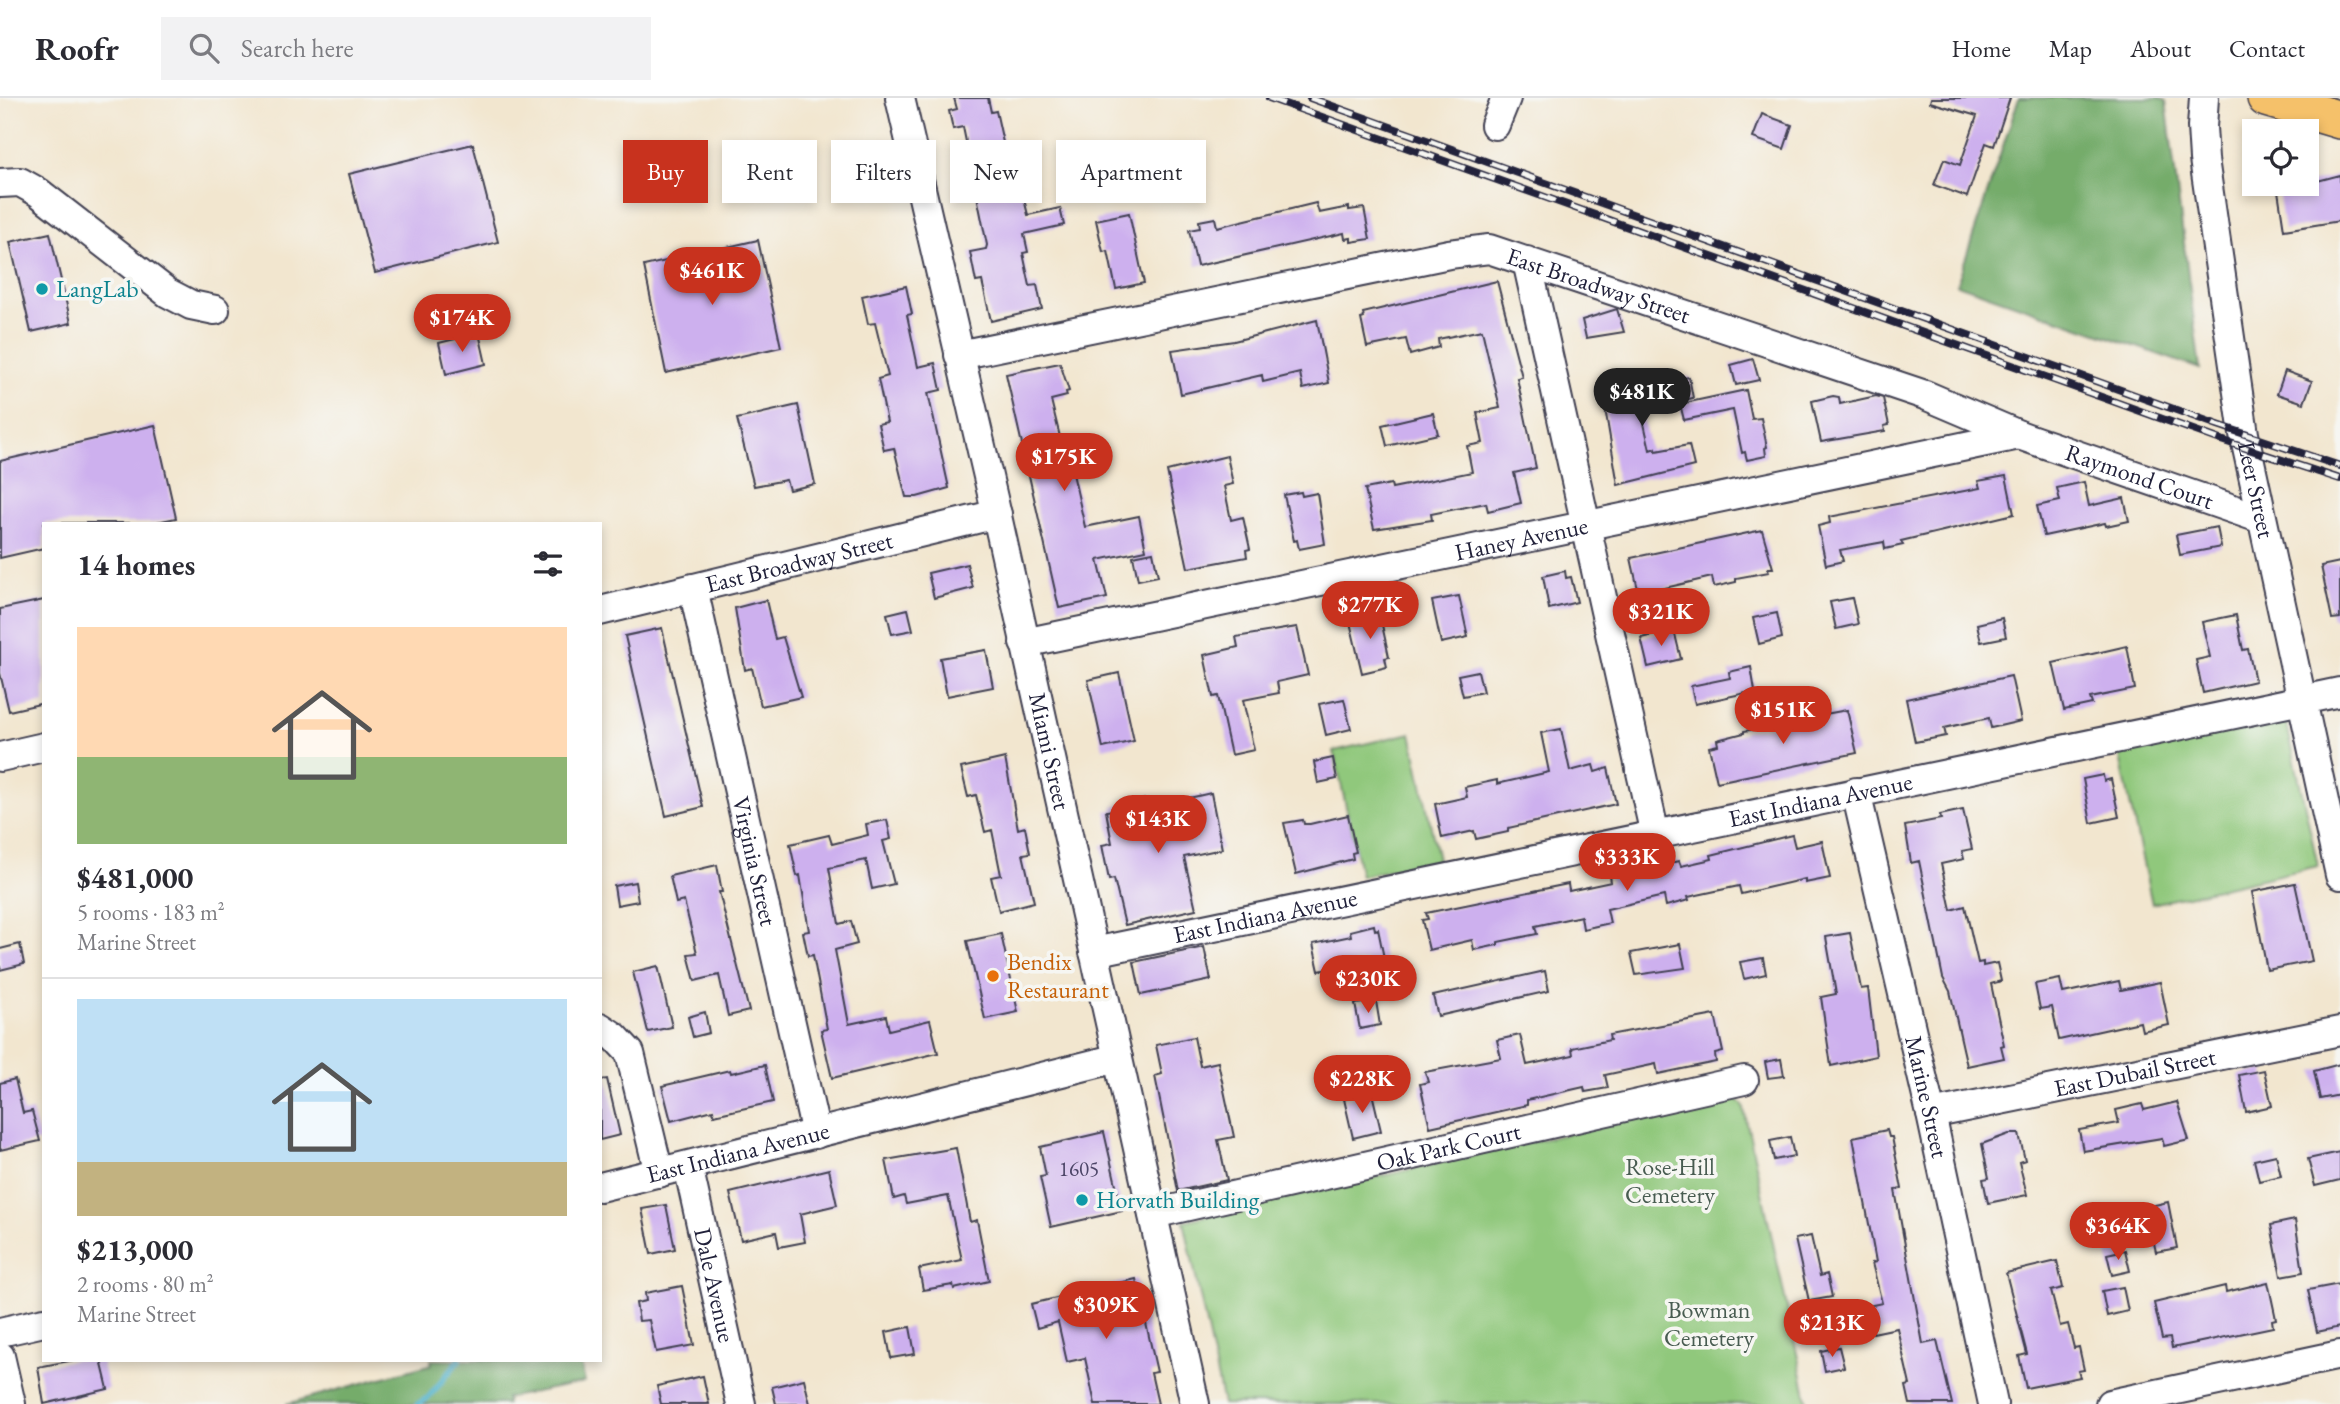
<!DOCTYPE html>
<meta charset="utf-8">
<style>
body{margin:0;font-family:"EB Garamond",serif;background:#f2f2f3;color:#2b2b33;height:100vh;display:flex;flex-direction:column;font-size:26px;white-space:nowrap}
*{box-sizing:border-box;margin:0}
p{font-size:23px;color:#7c7c81}
.icon{flex:none;width:38px;height:38px;fill:none;stroke:currentColor;stroke-width:2;stroke-linecap:round;stroke-linejoin:round}
.map{position:relative;flex:1;overflow:hidden}
.sheet{position:absolute;left:42px;top:424px;width:560px;height:840px;display:flex;flex-direction:column;background:#fff;border-radius:0px;box-shadow:0 4px 10px #0003}
.sheet>*{flex:none}
.banner{position:absolute;left:623px;top:42px;width:665px;height:63px;display:flex;gap:14px}
.fabs{position:absolute;left:2242px;top:21px;display:grid;gap:14px}
.fabs a{display:grid;place-items:center;width:77px;height:77px;border-radius:0px;background:#fff;box-shadow:0 4px 10px #0003;font-size:35px}
.price{position:absolute;translate:-50% -60px;padding:0 16px;border-radius:24px;background:#c8321e;color:#fff;font-size:23px;line-height:46px;filter:drop-shadow(0 2px 4px #0008)}
.price::after{content:'';position:absolute;left:50%;top:42px;width:21px;height:16px;margin-left:-10px;background:inherit;clip-path:polygon(0 0,100% 0,50% 100%)}
.price.active{background:#222;color:#fff}
ul{padding:0;list-style:none}
li{display:grid;align-content:center;gap:14px;height:371px;padding:0 35px}
li+li{border-top:2px solid #e1e1e2}
li span{display:grid;place-items:center;height:217px;border-radius:0px;color:#555}
li>.icon{margin-inline-start:auto}
span .icon{width:126px;height:126px;fill:#fffc;stroke-width:1}
li b{font-size:30px}
h2{display:flex;justify-content:space-between;align-items:center;height:84px;padding:0 35px;font-size:30px}
.tag{padding:0 24px;border-radius:0px;background:#fff;box-shadow:0 4px 10px #0003;font-size:24px;line-height:63px}
.tag.active{background:#c8321e;color:#fff}
header{display:flex;align-items:center;gap:42px;box-sizing:border-box;height:98px;padding:0 35px;background:#fff;border-bottom:2px solid #e1e1e2}
header strong{font-size:33px}
nav{display:flex;gap:38px;margin-inline-start:auto;font-size:24px}
.search{width:490px;height:63px;background:#f2f2f3;display:flex;align-items:center;gap:18px;box-sizing:border-box;padding:0 24px;border-radius:0px;color:#7c7c81;font-size:26px}
.map>svg:first-child{display:block}
.green{fill:#90c87b;stroke:#59755b;stroke-width:2}
.forest{fill:#74ac6b;stroke:#4b6753;stroke-width:2}
.lines{fill:none;stroke-linecap:round;stroke-linejoin:round}
.stream{stroke:#47adc7;stroke-width:6}
.building{fill:#cdb0ee}
.minor-casing{stroke:#413f51;stroke-width:32}
.major-casing{stroke:#413f51;stroke-width:40}
.minor{stroke:#fff;stroke-width:28}
.major{stroke:#f5c16b;stroke-width:37}
.rail-casing{stroke:#22223b;stroke-width:8}
.rail{stroke:#f6f6f2;stroke-width:5;stroke-dasharray:16;stroke-linecap:butt}
.culture-dot{fill:#0f9aa8;stroke:#f6f6f2;stroke-width:2.5}
.food-dot{fill:#e8710a;stroke:#f6f6f2;stroke-width:2.5}
.labels{text-anchor:middle;stroke-width:7;stroke-linejoin:round;paint-order:stroke}
.number-label{font-size:21px;fill:#4d4668}
.street-label{font-size:24px;fill:#22223b;stroke:#f6f6f2}
.culture-label{font-size:24px;fill:#0d838f;stroke:#f6f6f2;text-anchor:start}
.food-label{font-size:24px;fill:#c56008;stroke:#f6f6f2;text-anchor:start}
.park-label{font-size:24px;fill:#485c51;stroke:#f6f6f2}
</style>
<header>
<strong>Roofr</strong>
<div class="search"><svg class="icon" aria-label="search" viewBox="0 0 24 24"><circle cx="10" cy="10" r="6"/><path d="M15 15l6 6"/></svg>Search here</div>
<nav><a>Home</a><a>Map</a><a>About</a><a>Contact</a></nav>
</header>
<div class="map">
<svg width="2340" height="1306" viewBox="0 0 2340 1306">
<rect width="100%" height="100%" fill="#f6f6f2"/>
<filter id="ink" filterUnits="userSpaceOnUse"><feTurbulence type="fractalNoise" baseFrequency=".0143" numOctaves="2"/><feDisplacementMap in="SourceGraphic" scale="14" xChannelSelector="R" yChannelSelector="G"/><feConvolveMatrix kernelMatrix="1 2 1 2 8 2 1 2 1" color-interpolation-filters="sRGB"/></filter>
<filter id="wash" filterUnits="userSpaceOnUse"><feTurbulence type="fractalNoise" baseFrequency=".00686" numOctaves="4" result="noise"/><feDisplacementMap in="SourceGraphic" scale="28" xChannelSelector="R" yChannelSelector="G"/><feGaussianBlur stdDeviation="1.57" result="paint"/><feColorMatrix in="noise" values="0 0 0 0 0 0 0 0 0 0 0 0 0 0 0 0 0 1.4 0 .05"/><feComposite in="paint" operator="in"/></filter>
<g filter="url(#wash)">
<rect width="100%" height="100%" fill="#f2e6cf"/>
<!-- green -->
<path class="green" d="M2285,618L2318,768L2152,806L2119,655Z
M1411,635L1438,762L1361,778L1334,653Z
M1734,998L1743,1007L1808,1306H1223L1184,1123Z"/>
<!-- forest -->
<path class="forest" d="M2019,0H2159L2166,3L2200,271L1957,186Z
M431,1262H580L585,1284L506,1300L507,1306H286L432,1266Z"/>
<g class="lines">
<!-- stream -->
<path class="stream" d="M418,1306L429,1299L459,1262"/>
</g>
<g id="blocks">
<!-- building -->
<path class="building" d="M954,0H988L991,14L996,13L1008,67L1015,65L1028,117L1060,110L1064,127L1024,136L1028,154L1023,155L1030,188L1037,187L1042,211L991,223L982,183L976,184L970,154L986,151L987,147L963,29L953,31L949,13L957,11Z
M1931,0H2010L1994,48L1986,45L1967,99L1934,87L1944,61L1960,67L1977,18L1930,4Z
M1762,16L1792,27L1784,51L1753,40Z
M473,46L498,144L375,175L349,76Z
M2340,77V123L2284,132L2277,86H2306Z
M1316,105L1319,115L1349,109V112L1364,110L1370,141L1351,144V140L1345,141L1344,135L1197,168L1189,132L1200,130L1199,123L1215,120L1217,129Z
M1129,115L1144,185L1116,191L1108,153L1103,154L1096,122Z
M50,135L71,225L31,234L10,144Z
M758,142L781,249L666,275L644,168Z
M1497,183L1522,279L1517,280L1536,370L1514,375L1521,405L1488,413L1486,405L1431,416L1432,422L1374,431L1365,391L1391,386L1392,390L1472,374L1467,348L1483,345L1477,315L1500,310L1482,232L1438,241L1439,249L1410,257L1406,241L1367,249L1361,221L1364,220L1363,215Z
M906,188L912,216L907,217L918,269L935,265L941,292L928,295L949,390L917,399H906L894,350L884,352L878,326L887,324L878,281L888,278L875,225L868,226L862,198Z
M1617,211L1624,234L1586,240L1582,222Z
M1317,222L1329,285L1303,291L1300,275L1263,284L1262,277L1181,296L1172,252L1234,243Z
M479,235L486,266L446,276L439,245Z
M1753,261L1759,282L1736,287L1731,267Z
M1060,265L1069,293L1066,294L1067,298L1051,302L1061,343L1071,341L1078,369L1072,371L1085,429L1139,418L1146,452L1098,462L1107,500L1059,510L1006,276Z
M2285,273L2312,283L2304,305L2277,296Z
M1639,278L1642,289L1689,279L1693,300L1641,312L1650,352L1656,350V353L1689,347L1694,368L1618,387L1601,287Z
M1746,292L1752,321L1761,320L1767,349L1765,350L1766,358L1747,362L1745,354L1742,355L1733,312L1684,322L1680,306Z
M1833,298L1839,299L1840,306L1876,298L1883,300L1889,327L1884,328L1885,333L1821,344L1812,303Z
M798,307L815,386L789,392L786,382L754,388L737,321Z
M1433,315L1438,336L1387,348L1382,327Z
M155,327L176,420L152,425H44V450L0,460V363Z
M1227,358L1233,386L1224,388L1231,422L1243,419L1250,451L1246,452L1247,459L1188,470L1167,373Z
M2006,378L2014,416L1901,443L1903,447L1885,451L1884,444L1840,452L1843,463L1826,467L1818,428L1830,425L1829,419L1980,390L1978,383Z
M2084,384L2089,408L2124,400L2129,423L2106,428L2105,425L2044,438L2037,408L2060,403L2057,390Z
M1301,394L1302,398L1317,395L1325,446L1299,451L1297,442L1294,443L1284,397Z
M2217,429L2221,449L2180,457L2176,437Z
M1762,432L1773,470H1768L1769,474L1736,480V484L1714,489L1712,479L1639,496L1631,460Z
M1153,454L1158,478L1138,482L1133,458Z
M2340,464V520L2332,521L2321,468Z
M967,466L973,490L934,500L928,475Z
M1565,473L1566,480L1571,479L1577,504L1549,511L1543,478Z
M1459,498L1468,539L1441,545L1432,503Z
M1852,500L1858,526L1836,531L1830,504Z
M44,502V605L9,613L0,575V511Z
M766,502L775,541L783,539L801,599L761,608L752,570L745,572L735,510Z
M908,511L913,532L892,536L887,516Z
M1379,513L1389,559L1385,560L1387,569L1362,575L1349,520Z
M1777,515L1782,540L1759,546L1753,520Z
M2236,517L2243,552L2248,551L2255,583L2203,595L2196,562L2210,559L2202,524Z
M2002,520L2006,539L1981,544L1977,526Z
M1297,529L1308,577L1277,584L1279,595L1243,602L1254,652L1231,657L1218,598L1213,599L1204,557L1238,549L1236,539Z
M662,530L703,709L666,718L625,538Z
M1674,532L1681,561L1648,569L1641,540Z
M2127,548L2135,591L2090,600L2092,606L2064,612L2053,565Z
M986,552L993,589L947,598L940,560Z
M1751,569L1755,593L1695,606L1691,588L1730,580L1729,574Z
M1478,573L1483,594L1463,598L1458,577Z
M1119,575L1134,643L1103,650L1088,582Z
M2011,578L2021,623L1991,630L1989,620L1944,630L1946,638L1915,644L1906,601Z
M1344,601L1351,631L1326,637L1319,606Z
M1847,612L1857,655L1717,684L1709,649L1718,647L1717,642L1744,635V633L1821,620L1820,617Z
M1561,631L1570,673L1593,667L1595,674L1608,670L1616,706L1508,730V734L1476,741L1474,733L1442,740L1435,706L1467,699L1465,689L1497,682V686L1549,674L1541,635Z
M1005,660L1018,731L1025,729L1030,755L1023,756L1034,804L999,813L991,779L1001,777L992,732L985,734L976,697L968,699L961,670Z
M1333,660L1337,681L1318,685L1314,664Z
M2103,677L2104,683L2111,681L2119,719L2091,725L2083,681Z
M1211,695L1222,751L1184,759L1196,811L1125,827L1114,781L1109,782L1102,747L1112,745L1106,713L1114,712L1113,708L1147,701L1149,713L1190,704L1189,700Z
M1963,712L1972,751L1962,753L1964,761L1941,766L1951,812L1965,808L1978,865L1983,864V868L1997,865L2001,883L1991,886L2004,947L2001,948L2004,960L1967,968L1950,893L1943,880L1919,763L1911,765L1905,728L1941,721L1940,717Z
M1348,717L1356,754L1352,755L1353,761L1296,776L1284,725L1303,722L1304,726H1310Z
M887,722L891,741L883,743L894,786L872,791L866,762L829,770L839,826L851,823L857,846L835,852L849,926L886,918L889,932L930,922L938,955L832,980L821,932L827,931L813,857L808,858L803,834L809,833L800,777L797,778L790,746L829,737L832,746L868,737L866,726Z
M1792,737L1795,749L1822,743L1830,780L1805,785V781L1741,796L1739,788L1688,799L1689,802L1666,808L1664,798L1607,811L1610,825L1583,831L1581,818L1535,828L1537,836L1498,844V847L1474,852L1472,842L1429,852L1422,822L1428,821L1426,815L1568,786L1569,793L1611,784L1610,778L1679,763L1681,768L1712,761L1711,757Z
M717,767L722,794H719L749,913L728,918L719,877L695,883L688,856L697,855L684,803L676,805L670,778Z
M635,784L638,803L617,807L614,788Z
M2295,785L2312,863L2267,872L2252,794Z
M1374,827L1375,832L1378,831L1385,865L1367,869L1366,863L1319,873L1313,846L1351,838L1350,833Z
M1850,835L1861,891L1868,890L1876,958L1831,968L1821,899L1836,896L1826,839Z
M1001,836L1018,914L985,921L967,843Z
M20,846L24,866L0,872V851Z
M1680,846L1685,870L1636,877L1631,855Z
M1204,849L1211,882L1141,897L1134,864Z
M1763,860L1766,876L1744,881L1740,864Z
M658,868L672,929L648,934L633,874Z
M1545,873L1549,893L1438,918L1433,898Z
M2060,881L2063,895L2119,883L2121,892L2160,884L2169,927L2142,933L2140,924L2059,942L2052,909L2040,911L2035,886Z
M1376,903L1380,927L1360,931L1355,906Z
M705,914L709,935L693,939L688,919Z
M1715,917L1723,954L1715,956L1716,964L1658,976L1656,966L1605,977L1608,990L1585,994L1584,989L1527,1002V1007L1430,1029L1420,986L1428,984L1425,974L1501,960L1497,942L1520,937L1527,967L1573,957L1572,950L1610,942L1609,937Z
M1194,939L1200,968L1218,964L1234,1039L1218,1042L1227,1082L1178,1093L1155,978L1162,976L1156,947Z
M1781,961L1784,978L1768,980L1765,964Z
M2340,966V997L2320,1001L2314,973Z
M765,967L773,1004L714,1017L713,1012L671,1023L662,988L730,972L731,975Z
M2264,972L2272,1008L2246,1014L2239,977Z
M15,981L23,1015L32,1013L40,1043L0,1052V985Z
M607,981L620,1037L600,1042V982Z
M1372,995L1381,1033L1353,1040L1344,1001Z
M2177,1004L2189,1042L2164,1048L2162,1040L2083,1053L2079,1032L2119,1025L2116,1012L2142,1006L2144,1012Z
M1887,1032L1889,1039H1892L1902,1091L1895,1092L1923,1246L1937,1243L1952,1306H1910L1906,1288L1910,1287L1897,1230L1873,1235L1868,1208L1882,1205L1872,1165L1876,1164L1853,1039Z
M1104,1034L1122,1113L1051,1129L1040,1079L1046,1078L1040,1049Z
M2009,1036H2019L2025,1062L2019,1064L2027,1097L1988,1105L1983,1081L1989,1080L1982,1046Z
M1790,1039L1794,1058L1774,1062L1770,1043Z
M956,1050L970,1124L977,1122L989,1183L954,1191L953,1187L923,1192L919,1171L962,1162L948,1098L906,1106L904,1098L894,1101L886,1062Z
M2340,1054V1082L2315,1088L2308,1061Z
M2276,1057L2281,1078L2259,1083L2254,1062Z
M829,1071L837,1107L800,1116L805,1144L779,1149L776,1134L741,1142L730,1095Z
M2168,1104L2177,1150L2156,1154L2146,1109Z
M666,1107L675,1151L651,1156L642,1111Z
M2295,1122L2303,1174L2281,1178L2271,1127Z
M1811,1138L1820,1178L1827,1176L1832,1199L1809,1203L1795,1141Z
M2125,1152L2130,1173L2112,1177L2107,1156Z
M2057,1163L2063,1190L2051,1193L2060,1228L2068,1226L2074,1250L2079,1249L2084,1272L2078,1273L2080,1279L2026,1290L2019,1258L2027,1256L2006,1175Z
M1136,1181L1157,1274L1151,1275L1158,1306H1095L1085,1260L1067,1264L1058,1224L1037,1230L1031,1206Z
M2268,1184L2276,1221L2272,1222L2273,1229L2172,1250L2170,1240L2162,1241L2154,1205L2225,1188L2226,1194Z
M2340,1186V1229L2317,1234L2308,1192Z
M682,1188L694,1247L656,1254L649,1222L639,1223L636,1205L646,1203L645,1195Z
M2123,1189L2128,1213L2107,1218L2102,1193Z
M910,1229L915,1256L891,1260L886,1234Z
M1839,1249L1844,1269L1825,1273L1821,1253Z
M74,1262H101L108,1291L44,1306L38,1269Z
M703,1278L709,1306H661L657,1288Z
M804,1281L810,1306H776L772,1289Z"/>
</g>
</g>
<g filter="url(#ink)">
<use href="#blocks" fill-opacity="0" stroke="#413f51" stroke-width="2"/>
<g class="lines">
<!-- minor casing -->
<g class="minor-casing">
<g id="minor">
<path id="s1" d="M900,0L993,400L1195,1306"/>
<path id="s2" d="M2204,0L2202,29L2204,61L2244,336L2340,777"/>
<path d="M1495,27L1506,0"/>
<path d="M0,85L20,84L38,94L168,195L191,207L215,212"/>
<path d="M1527,163L1655,737"/>
<path id="s3" d="M959,257L1449,156L1489,151L1925,297L2019,337L2262,421"/>
<path id="s4" d="M693,490L816,1036"/>
<path id="s5" d="M600,513L997,416"/>
<path id="s6" d="M1024,545L2019,337"/>
<path d="M0,659L44,649"/>
<path id="s7" d="M1856,694L1931,1016L1993,1306"/>
<path id="s8" d="M1094,854L2340,594"/>
<path d="M600,929L615,939L630,955L659,1075"/>
<path id="s9" d="M1931,1016L2340,933"/>
<path id="s10" d="M688,1068L741,1306"/>
<path id="s11" d="M600,1089L1118,960"/>
<path id="s12" d="M1153,1116L1744,982"/>
<path d="M0,1234L44,1224"/>
<path d="M0,1258L11,1306"/>
<path d="M2110,1306L2340,1257"/>
</g>
</g>
<!-- major casing -->
<g class="major-casing">
<path id="major" d="M2266,0L2340,22"/>
</g>
<!-- minor -->
<use href="#minor" class="minor"/>
<!-- major -->
<use href="#major" class="major"/>
<!-- rail casing -->
<g class="rail-casing">
<path id="rail" d="M1269,0L2221,342L2340,381
M1310,0L2218,327L2340,368"/>
</g>
<!-- rail -->
<use href="#rail" class="rail"/>
</g>
</g>
<!-- markers -->
<g class="culture-dot">
<circle cx="42" cy="191" r="7"/>
<circle cx="1082" cy="1102" r="7"/>
</g>
<circle class="food-dot" cx="993" cy="878" r="7"/>
<g class="labels">
<!-- number labels -->
<g class="number-label">
<text x="1079" y="1078">1605</text>
</g>
<!-- street labels -->
<g class="street-label">
<text dy="8" stroke="none"><textPath href="#s3" startOffset="656">East Broadway Street</textPath></text>
<text dy="8" stroke="none"><textPath href="#s3" startOffset="1230">Raymond Court</textPath></text>
<text dy="8" stroke="none"><textPath href="#s2" startOffset="396">Leer Street</textPath></text>
<text dy="8" stroke="none"><textPath href="#s6" startOffset="508">Haney Avenue</textPath></text>
<text dy="8" stroke="none"><textPath href="#s5" startOffset="205">East Broadway Street</textPath></text>
<text dy="8" stroke="none"><textPath href="#s1" startOffset="670">Miami Street</textPath></text>
<text dy="8" stroke="none"><textPath href="#s8" startOffset="742">East Indiana Avenue</textPath></text>
<text dy="8" stroke="none"><textPath href="#s4" startOffset="280">Virginia Street</textPath></text>
<text dy="8" stroke="none"><textPath href="#s8" startOffset="175">East Indiana Avenue</textPath></text>
<text dy="8" stroke="none"><textPath href="#s9" startOffset="208">East Dubail Street</textPath></text>
<text dy="8" stroke="none"><textPath href="#s7" startOffset="313">Marine Street</textPath></text>
<text dy="8" stroke="none"><textPath href="#s12" startOffset="303">Oak Park Court</textPath></text>
<text dy="8" stroke="none"><textPath href="#s11" startOffset="142">East Indiana Avenue</textPath></text>
<text dy="8" stroke="none"><textPath href="#s10" startOffset="122">Dale Avenue</textPath></text>
</g>
<!-- culture labels -->
<g class="culture-label">
<text x="56" y="199">LangLab</text>
<text x="1096" y="1110">Horvath Building</text>
</g>
<!-- food labels -->
<g class="food-label">
<text x="1007" y="872">Bendix<tspan x="1007" dy="28">Restaurant</tspan></text>
</g>
<!-- park labels -->
<g class="park-label">
<text x="1670" y="1077">Rose-Hill<tspan x="1670" dy="28">Cemetery</tspan></text>
<text x="1709" y="1220">Bowman<tspan x="1709" dy="28">Cemetery</tspan></text>
</g>
</g>
</svg>
<div class="fabs">
<a><svg class="icon" aria-label="locate" viewBox="0 0 24 24"><circle cx="12" cy="12" r="6"/><path d="M12 2v4M12 18v4M2 12h4M18 12h4"/></svg></a>
</div>
<b class="price" style="left:712px;top:209px">$461K</b>
<b class="price" style="left:462px;top:256px">$174K</b>
<b class="price active" style="left:1642px;top:330px">$481K</b>
<b class="price" style="left:1064px;top:395px">$175K</b>
<b class="price" style="left:1370px;top:543px">$277K</b>
<b class="price" style="left:1661px;top:550px">$321K</b>
<b class="price" style="left:1783px;top:648px">$151K</b>
<b class="price" style="left:1158px;top:757px">$143K</b>
<b class="price" style="left:1627px;top:795px">$333K</b>
<b class="price" style="left:1368px;top:917px">$230K</b>
<b class="price" style="left:1362px;top:1017px">$228K</b>
<b class="price" style="left:2118px;top:1164px">$364K</b>
<b class="price" style="left:1106px;top:1243px">$309K</b>
<b class="price" style="left:1832px;top:1261px">$213K</b>
<div class="banner">
<a class="tag active">Buy</a>
<a class="tag">Rent</a>
<a class="tag">Filters</a>
<a class="tag">New</a>
<a class="tag">Apartment</a>
</div>
<section class="sheet">
<h2>14 homes<svg class="icon" aria-label="filters" viewBox="0 0 24 24"><path d="M4 7h16M4 17h16"/><circle cx="9" cy="7" r="2"/><circle cx="15" cy="17" r="2"/></svg></h2>
<ul>
<li><span style="background:linear-gradient(#ffd9b3 60%,#8fb573 0)"><svg class="icon" aria-label="home" viewBox="0 0 24 24"><path d="M3 11l9-7 9 7M6 9v11h12V9"/></svg></span><div><b>$481,000</b><p>5 rooms · 183 m²</p><p>Marine Street</p></div></li>
<li><span style="background:linear-gradient(#bfe0f5 75%,#c2b280 0)"><svg class="icon" aria-label="home" viewBox="0 0 24 24"><path d="M3 11l9-7 9 7M6 9v11h12V9"/></svg></span><div><b>$213,000</b><p>2 rooms · 80 m²</p><p>Marine Street</p></div></li>
</ul>
</section>
</div>
